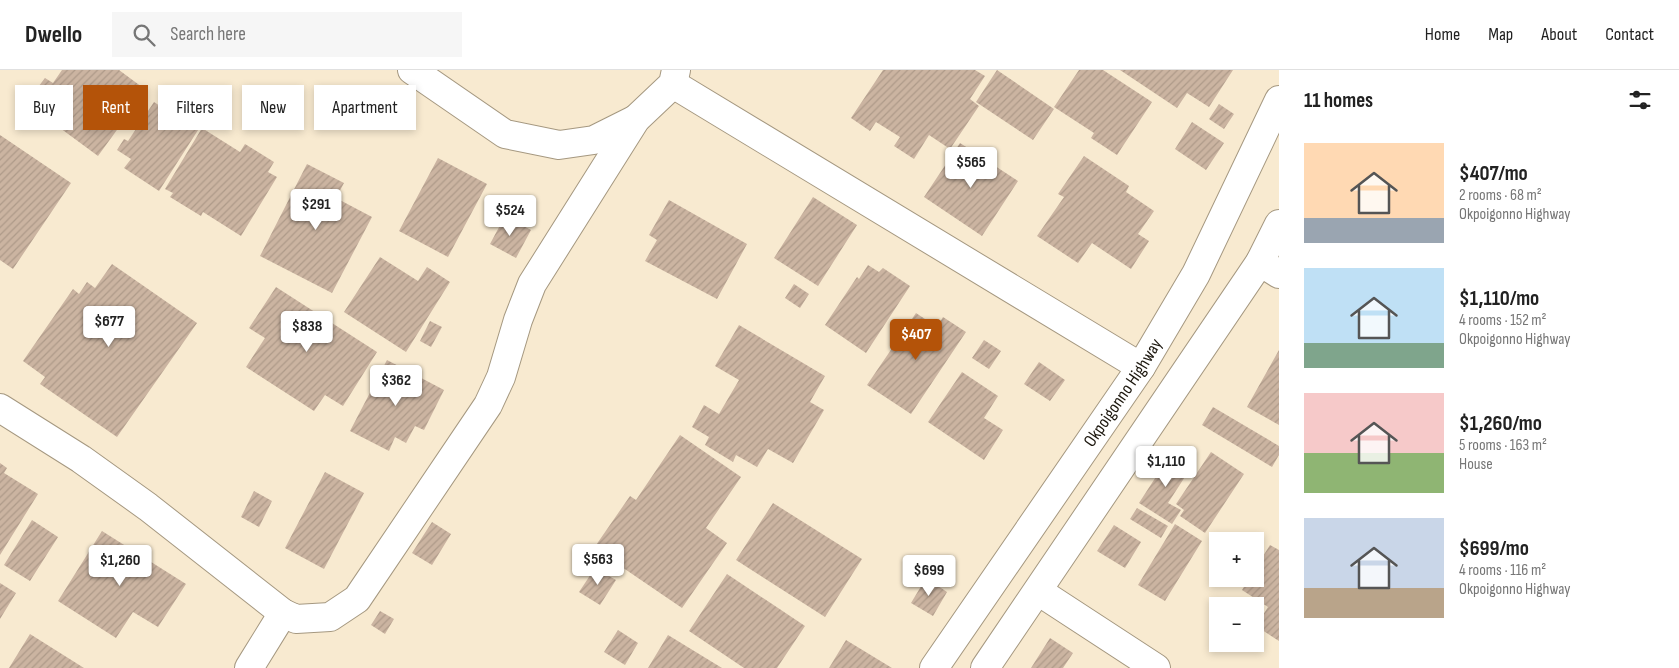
<!DOCTYPE html>
<meta charset="utf-8">
<style>
body{margin:0;font-family:"Sofia Sans Condensed",sans-serif;background:#f6f6f6;color:#222;height:100vh;display:flex;flex-direction:column;font-size:19px;white-space:nowrap}
*{box-sizing:border-box;margin:0}
p{font-size:16px;color:#767676}
.icon{flex:none;width:28px;height:28px;fill:none;stroke:currentColor;stroke-width:2;stroke-linecap:round;stroke-linejoin:round}
.map{position:relative;flex:1;overflow:hidden}
.panel{display:flex;flex-direction:column;background:#fff;width:400px}
.panel>*{flex:none}
.top-card{position:absolute;left:15px;top:15px;width:475px;height:45px;display:flex;gap:10px}
.tools{position:absolute;left:1209px;top:462px;display:grid;gap:10px}
.tools a{display:grid;place-items:center;width:55px;height:55px;border-radius:0px;background:#fff;box-shadow:0 2px 8px #0003;font-size:25px}
.price{position:absolute;translate:-50% -42px;padding:0 11px;border-radius:5px;background:#fff;color:#222;font-size:16px;line-height:32px;filter:drop-shadow(0 1px 2px #0008)}
.price::after{content:'';position:absolute;left:50%;top:30px;width:15px;height:11px;margin-left:-8px;background:inherit;clip-path:polygon(0 0,100% 0,50% 100%)}
.price.selected{background:#b45309;color:#fff}
ul{padding:0;list-style:none}
li{display:flex;align-items:center;gap:15px;height:125px;padding:0 25px}
li span{display:grid;place-items:center;flex:none;width:140px;height:100px;border-radius:0px;color:#555}
li>.icon{margin-inline-start:auto}
span .icon{width:60px;height:60px;fill:#fffc;stroke-width:1}
li b{font-size:21px}
h2{display:flex;justify-content:space-between;align-items:center;height:60px;padding:0 25px;font-size:21px}
.chip{padding:0 18px;border-radius:0px;background:#fff;box-shadow:0 2px 8px #0003;font-size:18px;line-height:45px}
.chip.selected{background:#b45309;color:#fff}
header{display:flex;align-items:center;gap:30px;box-sizing:border-box;height:70px;padding:0 25px;background:#fff;border-bottom:1px solid #e0e0e0}
header strong{font-size:24px}
nav{display:flex;gap:28px;margin-inline-start:auto;font-size:18px}
.search{width:350px;height:45px;background:#f6f6f6;display:flex;align-items:center;gap:12px;box-sizing:border-box;padding:0 18px;border-radius:0px;color:#767676;font-size:19px}
main{display:flex;flex:1;min-height:0}
.map>svg:first-child{display:block}
.building{fill:url(#building-hatch)}
.lines{fill:none;stroke-linecap:round;stroke-linejoin:round}
.minor-casing{stroke:#a59880;stroke-width:30}
.minor{stroke:#fff;stroke-width:28}
.labels{text-anchor:middle;stroke-width:4;stroke-linejoin:round;paint-order:stroke}
.street-label{font-size:18px;fill:#1c170e;stroke:#f8ead0}
</style>
<header>
<strong>Dwello</strong>
<div class="search"><svg class="icon" aria-label="search" viewBox="0 0 24 24"><circle cx="10" cy="10" r="6"/><path d="M15 15l6 6"/></svg>Search here</div>
<nav><a>Home</a><a>Map</a><a>About</a><a>Contact</a></nav>
</header>
<main>
<div class="map">
<svg width="1279" height="598" viewBox="0 0 1279 598">
<defs>
<pattern id="building-hatch" width="6" height="6" patternUnits="userSpaceOnUse" patternTransform="scale(1.25)"><rect width="6" height="6" fill="#cbb4a1"/><path d="M-1 1l2-2M0 6l6-6M5 7l2-2" fill="none" stroke="#ae9a89"/></pattern>
</defs>
<rect width="100%" height="100%" fill="#f8ead0"/>
<!-- building -->
<path class="building" d="M62,0H119L146,20L98,86L26,33L45,8L53,13Z
M883,0H975L985,6L970,29L979,36L950,79L929,65L914,89L894,76L900,67L876,52L870,61L851,48Z
M997,0L1054,39L1033,70L976,32Z
M1079,0H1103L1152,32L1117,85L1091,68L1094,63L1054,37Z
M1120,0H1233L1209,37L1187,23L1177,38Z
M154,32L166,40L168,36L200,57L159,121L124,98L131,89L117,80L124,69L128,71Z
M1219,34L1234,44L1224,59L1209,49Z
M1192,52L1224,73L1206,100L1175,79Z
M202,58L240,82L245,74L274,92L268,102L277,107L241,166L203,142L201,146L170,127L173,123L165,119Z
M0,65L71,113L13,199L0,190Z
M960,73L1018,111L982,166L924,127Z
M1084,86L1129,116L1126,122L1154,141L1138,164L1149,171L1131,199L1092,173L1078,193L1037,166L1064,127L1058,124Z
M438,88L487,114L448,187L399,161Z
M307,94L344,113L336,128L372,147L332,223L260,186Z
M813,127L857,155L818,216L774,188Z
M669,130L747,174L717,229L645,191L657,170L649,165Z
M505,146L531,160L516,188L490,174Z
M380,187L418,211L427,197L450,212L406,282L344,242Z
M112,194L197,253L117,367L40,314L45,307L23,291L73,219L79,224L87,212L95,218Z
M868,195L879,202L883,198L910,216L866,283L825,255L857,207L859,209Z
M794,214L809,224L800,238L785,228Z
M276,217L377,282L343,336L325,325L314,341L246,297L265,268L249,258Z
M916,243L937,257L943,247L966,262L911,344L867,315Z
M430,251L442,257L431,277L420,271Z
M739,255L825,306L810,332L824,340L793,393L768,379L757,397L736,385L733,392L705,375L709,367L692,357L704,335L719,344L739,310L715,296Z
M984,270L1001,281L989,299L972,288Z
M1279,280V355L1247,337Z
M387,290L444,320L424,360L415,356L406,373L395,367L389,381L350,361Z
M1039,292L1065,310L1050,331L1024,314Z
M962,302L998,326L984,348L1003,360L984,390L928,352Z
M1213,337L1279,376V385L1272,397L1202,355Z
M680,365L741,407L706,458L727,473L682,538L594,478L630,426L636,430Z
M1172,382L1192,396L1168,433L1181,440L1172,454L1139,433Z
M1211,382L1244,404L1205,463L1180,446L1184,440L1176,434Z
M0,393L7,398L4,403L38,424L0,485Z
M325,402L364,423L324,499L285,478Z
M254,421L272,431L259,457L241,447Z
M773,433L862,489L825,547L736,490Z
M1137,438L1168,456L1161,468L1130,449Z
M32,450L58,467L30,511L4,495Z
M432,452L451,464L432,495L412,483Z
M1175,454L1202,471L1165,531L1138,515Z
M1114,455L1141,472L1125,498L1097,481Z
M102,461L186,514L158,557L133,542L116,568L58,531Z
M1270,475L1279,480V571L1256,556L1268,537L1242,520L1249,509H1255V499Z
M595,498L616,510L600,535L579,522Z
M727,504L805,556L777,598H744L689,561Z
M926,508L947,522L933,546L911,533Z
M0,513L16,523L0,549Z
M380,541L394,549L385,564L371,555Z
M618,560L638,573L625,595L604,582Z
M30,564L84,598H9Z
M668,565L722,598H648Z
M1050,568L1073,583L1063,598H1031Z
M846,570L892,598H829Z"/>
<g class="lines">
<!-- minor casing -->
<g class="minor-casing">
<g id="minor">
<path d="M412,0L505,64L559,75L594,70L636,49"/>
<path d="M673,14L1141,297"/>
<path d="M1260,192L1279,204"/>
<path d="M0,338L81,389L148,437L283,543L296,549L330,547L357,529L488,335L501,307L518,250L532,214L636,49L673,14L676,0"/>
<path d="M1038,521L1156,598"/>
<path d="M249,598L283,543"/>
<path id="s1" d="M934,598L1141,297L1196,204L1279,30"/>
<path d="M985,598L1260,192L1279,154"/>
</g>
</g>
<!-- minor -->
<use href="#minor" class="minor"/>
</g>
<g class="labels">
<!-- street labels -->
<g class="street-label">
<text dy="6" stroke="none"><textPath href="#s1" startOffset="334">Okpoigonno Highway</textPath></text>
</g>
</g>
</svg>
<div class="tools">
<a>+</a>
<a>−</a>
</div>
<b class="price" style="left:971px;top:119px">$565</b>
<b class="price" style="left:316px;top:161px">$291</b>
<b class="price" style="left:510px;top:167px">$524</b>
<b class="price" style="left:109px;top:278px">$677</b>
<b class="price" style="left:307px;top:283px">$838</b>
<b class="price selected" style="left:916px;top:291px">$407</b>
<b class="price" style="left:396px;top:337px">$362</b>
<b class="price" style="left:1166px;top:418px">$1,110</b>
<b class="price" style="left:598px;top:516px">$563</b>
<b class="price" style="left:120px;top:517px">$1,260</b>
<b class="price" style="left:929px;top:527px">$699</b>
<div class="top-card">
<a class="chip">Buy</a>
<a class="chip selected">Rent</a>
<a class="chip">Filters</a>
<a class="chip">New</a>
<a class="chip">Apartment</a>
</div>
</div>
<section class="panel">
<h2>11 homes<svg class="icon" aria-label="filters" viewBox="0 0 24 24"><path d="M4 7h16M4 17h16"/><circle cx="9" cy="7" r="2"/><circle cx="15" cy="17" r="2"/></svg></h2>
<ul>
<li><span style="background:linear-gradient(#ffd9b3 75%,#9aa5b1 0)"><svg class="icon" aria-label="home" viewBox="0 0 24 24"><path d="M3 11l9-7 9 7M6 9v11h12V9"/></svg></span><div><b>$407/mo</b><p>2 rooms · 68 m²</p><p>Okpoigonno Highway</p></div></li>
<li><span style="background:linear-gradient(#bfe0f5 75%,#7fa58c 0)"><svg class="icon" aria-label="home" viewBox="0 0 24 24"><path d="M3 11l9-7 9 7M6 9v11h12V9"/></svg></span><div><b>$1,110/mo</b><p>4 rooms · 152 m²</p><p>Okpoigonno Highway</p></div></li>
<li><span style="background:linear-gradient(#f6c9c9 60%,#8fb573 0)"><svg class="icon" aria-label="home" viewBox="0 0 24 24"><path d="M3 11l9-7 9 7M6 9v11h12V9"/></svg></span><div><b>$1,260/mo</b><p>5 rooms · 163 m²</p><p>House</p></div></li>
<li><span style="background:linear-gradient(#c9d6e8 70%,#b9a48a 0)"><svg class="icon" aria-label="home" viewBox="0 0 24 24"><path d="M3 11l9-7 9 7M6 9v11h12V9"/></svg></span><div><b>$699/mo</b><p>4 rooms · 116 m²</p><p>Okpoigonno Highway</p></div></li>
</ul>
</section>
</main>
